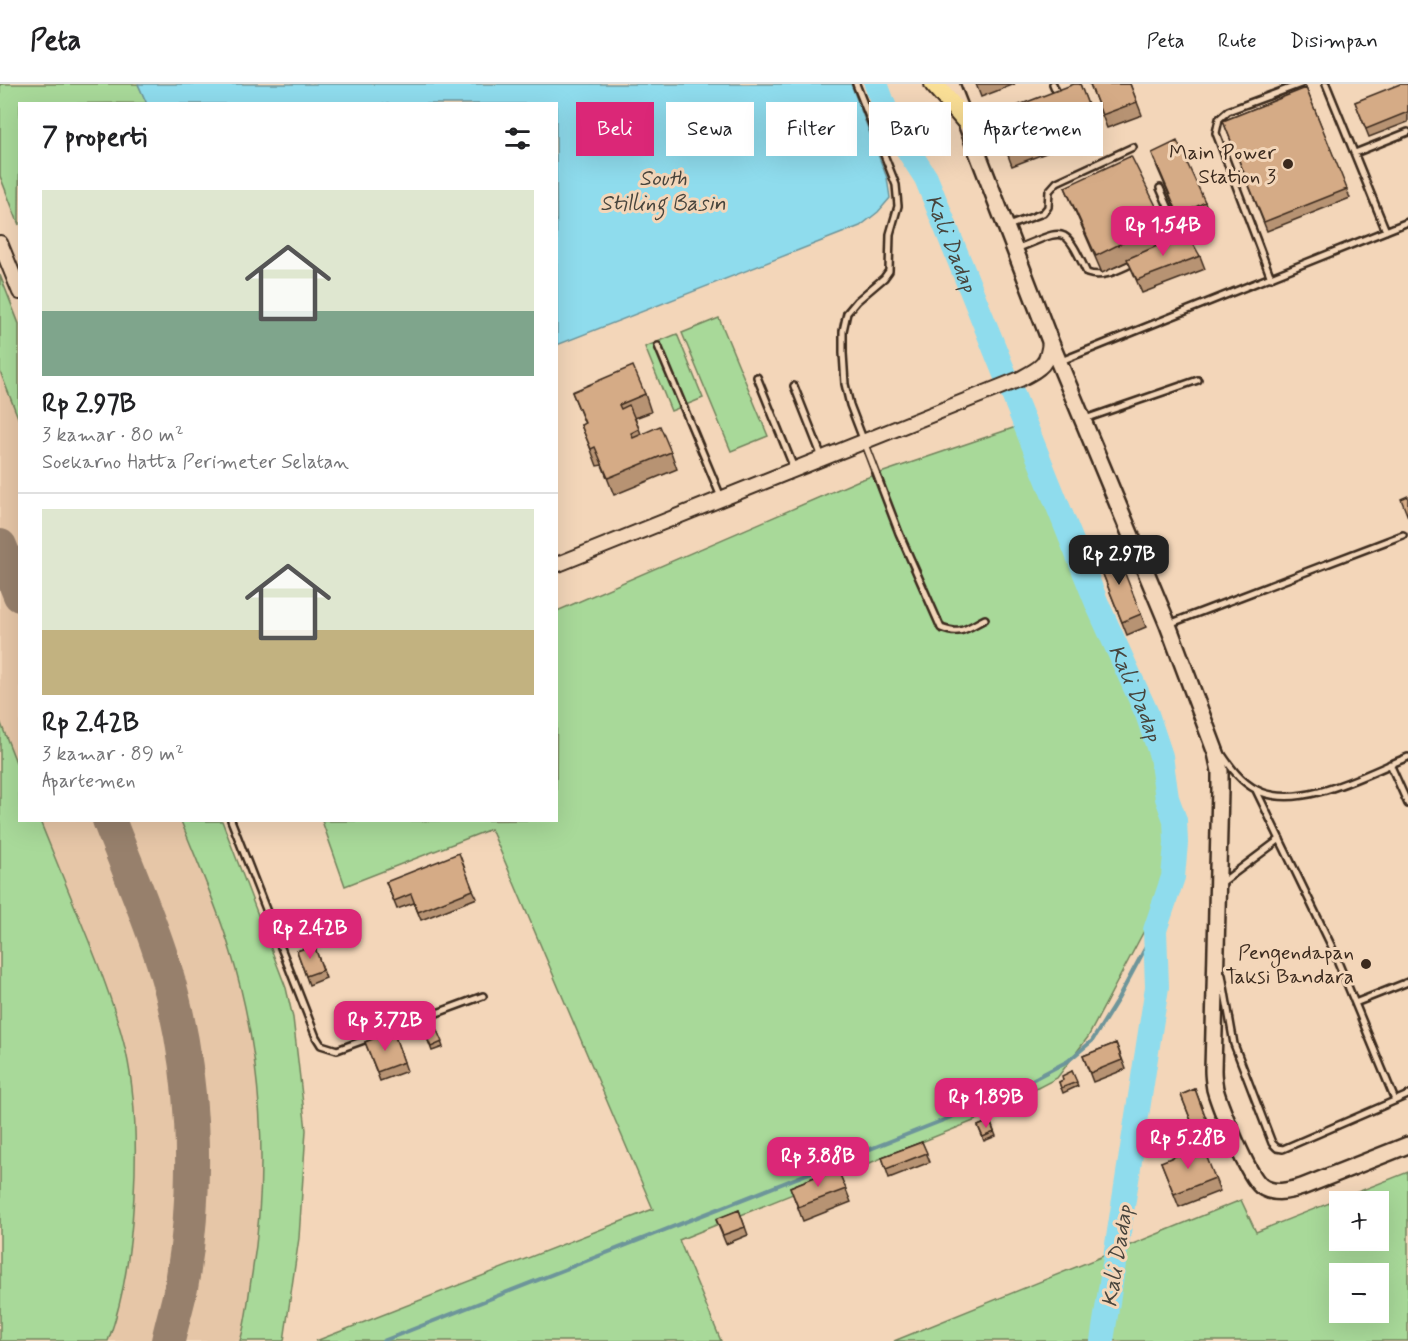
<!DOCTYPE html>
<html lang="id">
<meta charset="utf-8">
<style>
body{margin:0;font-family:Mynerve,sans-serif;background:#f6f6f6;color:#202124;height:100vh;display:flex;flex-direction:column;font-size:22px;white-space:nowrap}
*{box-sizing:border-box;margin:0}
p{font-size:20px;color:#757577}
.icon{flex:none;width:33px;height:33px;fill:none;stroke:currentColor;stroke-width:2;stroke-linecap:round;stroke-linejoin:round}
.map{position:relative;flex:1;overflow:hidden}
.sheet{position:absolute;left:18px;top:18px;width:540px;height:720px;display:flex;flex-direction:column;background:#fff;border-radius:0px;box-shadow:0 6px 24px #0002}
.sheet>*{flex:none}
.hud{position:absolute;left:576px;top:18px;width:570px;height:54px;display:flex;gap:12px}
.controls{position:absolute;left:1329px;top:1107px;display:grid;gap:12px}
.controls a{display:grid;place-items:center;width:60px;height:60px;border-radius:0px;background:#fff;box-shadow:0 6px 24px #0002;font-size:30px}
.price{position:absolute;translate:-50% -51px;padding:0 14px;border-radius:12px;background:#db2777;color:#fff;font-size:20px;line-height:39px;filter:drop-shadow(0 2px 3px #0008)}
.price::after{content:'';position:absolute;left:50%;top:36px;width:18px;height:14px;margin-left:-9px;background:inherit;clip-path:polygon(0 0,100% 0,50% 100%)}
.price.selected{background:#222;color:#fff}
ul{padding:0;list-style:none}
li{display:grid;align-content:center;gap:12px;height:318px;padding:0 24px}
li+li{border-top:2px solid #e0e0e0}
li span{display:grid;place-items:center;height:186px;border-radius:0px;color:#555}
li>.icon{margin-inline-start:auto}
span .icon{width:108px;height:108px;fill:#fffc;stroke-width:1}
li b{font-size:26px}
h2{display:flex;justify-content:space-between;align-items:center;height:72px;padding:0 24px;font-size:26px}
.chip{padding:0 21px;border-radius:0px;background:#fff;box-shadow:0 6px 24px #0002;font-size:21px;line-height:54px}
.chip.selected{background:#db2777;color:#fff}
header{display:flex;align-items:center;gap:36px;box-sizing:border-box;height:84px;padding:0 30px;background:#fff;border-bottom:2px solid #e0e0e0}
header strong{font-size:28px}
nav{display:flex;gap:33px;margin-inline-start:auto;font-size:21px}
.map>svg:first-child{display:block}
.built{fill:#e6c6a7}
.green{fill:#a8d999;stroke:#72825c;stroke-width:1.5;fill-rule:evenodd}
.water{fill:#8fdced;stroke:#6d959a;stroke-width:1.5}
.lines{fill:none;stroke-linecap:round;stroke-linejoin:round}
.stream{stroke:#6d959a;stroke-width:4}
.river{stroke:#8fdced;stroke-width:24}
.taxiway{stroke:#97806c;stroke-width:34}
.service-casing{stroke:#3b2a1e;stroke-width:10}
.tertiary-casing{stroke:#3b2a1e;stroke-width:18}
.secondary-casing{stroke:#3b2a1e;stroke-width:20}
.primary-casing{stroke:#3b2a1e;stroke-width:22}
.service{stroke:#f3d6b9;stroke-width:5}
.tertiary{stroke:#f3d6b9;stroke-width:14}
.secondary{stroke:#f3d6b9;stroke-width:15}
.primary{stroke:#fadf96;stroke-width:18}
.wall{fill:#b79373;stroke:#3b2a1e;stroke-width:1.5}
.building{fill:#d5ab86;stroke:#3b2a1e;stroke-width:1.5}
.poi-dot{fill:#3b2a1e;stroke:#f3d6b9;stroke-width:2}
.labels{text-anchor:middle;stroke-width:6;stroke-linejoin:round;paint-order:stroke}
.poi-label{font-size:21px;fill:#3b2a1e;stroke:#f3d6b9;text-anchor:end}
.water-label{font-size:22px;font-style:italic;fill:#48453d;stroke:#f3d6b9}
</style>
<header>
<strong>Peta</strong>
<nav><a>Peta</a><a>Rute</a><a>Disimpan</a></nav>
</header>
<div class="map">
<svg width="1408" height="1257" viewBox="0 0 1408 1257">
<rect width="100%" height="100%" fill="#f3d6b9"/>
<filter id="ink" filterUnits="userSpaceOnUse"><feTurbulence type="fractalNoise" baseFrequency=".0167" numOctaves="2"/><feDisplacementMap in="SourceGraphic" scale="12" xChannelSelector="R" yChannelSelector="G"/><feConvolveMatrix kernelMatrix="1 2 1 2 8 2 1 2 1" color-interpolation-filters="sRGB"/></filter>
<g filter="url(#ink)">
<!-- built -->
<path class="built" d="M0,191L20,240V736L222,737L286,904L293,934L306,1046L299,1154L284,1257H74L0,707Z"/>
<!-- green -->
<path class="green" d="M0,0H138L147,19L20,20L19,141L0,92Z
M0,191L19,240V336L0,287Z
M719,234L768,352L731,367L682,249Z
M677,250L703,314L671,327L645,263Z
M1019,342L1154,673L1169,762L1162,793L1146,843L1088,953L1057,994L976,1036L679,1156L721,1257H316L653,1125L491,745L345,802L322,737L556,736L557,527L857,397Z
M0,637L19,686L20,736L40,737C56,776 72,816 88,855C103,892 117,929 126,968C143,1044 136,1184 108,1257H0Z
M181,737H222L286,904L293,934L306,1046L299,1154L284,1257H240C247,1236 248,1212 252,1190C269,1084 262,971 231,869C218,824 198,780 181,737Z
M1408,1088V1257H894L1241,1116L1256,1148ZM1340,1118H1378V1156H1340ZM1340,1190H1378V1228H1340Z"/>
<!-- water -->
<path class="water" d="M138,0H851L887,94L890,114L878,128L860,142L557,261L556,20H147Z"/>
<g class="lines">
<!-- stream -->
<path class="stream" d="M383,1257L992,1017L1068,977L1092,957L1118,915L1155,846"/>
<!-- river -->
<path class="river" id="s1" d="M876,0L891,40L926,94L1098,522L1147,630L1161,672L1167,714L1175,736L1176,759L1173,793L1155,846L1157,903L1102,1257"/>
<!-- taxiway -->
<path class="taxiway" d="M0,462L20,511
M109,736C127,783 148,830 163,878C195,981 200,1097 181,1204C177,1222 172,1239 168,1257"/>
<!-- service casing -->
<g class="service-casing">
<path id="service" d="M856,0L896,101L898,122L890,150L889,187L884,194L857,217L847,229L843,247V269L845,300L850,321L899,449L941,544C961,552 967,544 985,535
M1053,0L1056,7
M1326,0L1386,147
M1355,69L1408,48
M1160,104L1180,150L1179,158
M1008,142L1043,129L1048,123L1049,107L1057,98L1133,63
M1016,165C1065,146 1063,138 1087,189C1103,195 1119,185 1133,179
M1271,194L1216,49L1219,35L1228,27L1301,0
M658,262L721,413
M1061,277L1408,138
M757,293L794,384
M794,302L822,373
M1085,335L1198,296
M1169,540L1403,451
M1221,669C1231,684 1241,698 1257,706C1299,728 1368,689 1408,673
M1390,680L1408,720
M1256,706L1331,861L1395,1016
M231,736L316,953L321,961L337,966L483,912
M1220,800L1280,755
M1222,891L1234,960L1272,1059L1277,1064L1283,1065L1408,1011
M1355,919L1408,898"/>
</g>
<!-- tertiary casing -->
<g class="tertiary-casing">
<path id="tertiary" d="M0,159L20,208
M556,481L1020,295C1041,284 1048,281 1050,257"/>
</g>
<!-- secondary casing -->
<g class="secondary-casing">
<path id="secondary" d="M951,0L1050,257L1168,541L1216,669L1220,687V705L1213,986C1213,993 1214,999 1215,1005C1220,1023 1248,1092 1261,1102C1273,1111 1289,1107 1302,1103L1408,1061"/>
</g>
<!-- primary casing -->
<g class="primary-casing">
<path id="primary" d="M934,0L965,36"/>
</g>
<!-- service -->
<use href="#service" class="service"/>
<!-- tertiary -->
<use href="#tertiary" class="tertiary"/>
<!-- secondary -->
<use href="#secondary" class="secondary"/>
<!-- primary -->
<use href="#primary" class="primary"/>
</g>
<!-- wall -->
<path class="wall" d="M976,0H1015L981,13Z
M1080,0L1098,49L1012,82L993,31Z
M1090,0H1130L1142,31L1107,44Z
M1408,0V38L1369,53L1355,18Z
M1306,4L1350,114L1267,147L1223,37Z
M1152,69L1205,118L1210,132L1184,145L1157,83Z
M1065,103L1164,138L1171,155L1200,172L1205,185L1142,209L1128,177L1102,189L1072,120Z
M572,308L645,310L651,328L635,334L641,350L671,368L677,385L614,411L602,381L597,382L588,358L581,341L585,340Z
M1097,475L1141,530L1146,543L1127,551Z
M386,798L473,806L477,814L421,836L414,819L397,825Z
M314,861L326,894L309,901L297,867Z
M436,944L443,963L432,967L425,949Z
M393,947L407,987L380,997L365,958Z
M1116,959L1126,985L1093,998L1083,972Z
M1072,987L1078,1002L1063,1009L1059,998L1063,996Z
M1195,1005L1211,1047L1197,1052L1181,1011Z
M990,1037L996,1052L984,1057L978,1042Z
M922,1058L930,1078L889,1094L882,1073Z
M1161,1078L1215,1094L1220,1107L1179,1123Z
M837,1084L851,1118L803,1137L790,1103Z
M739,1126L748,1151L726,1160L716,1136Z"/>
<!-- building -->
<path class="building" d="M1074,0H1080L1094,36L1007,69L993,31Z
M1090,0H1130L1137,18L1102,31Z
M1400,0H1408V28L1366,45L1355,18Z
M1306,4L1347,105L1264,138L1223,37Z
M1177,57L1205,118L1179,132L1152,69Z
M1131,72L1164,138L1096,172L1065,103Z
M1187,149L1200,172L1137,196L1127,175Z
M633,282L645,310L619,321L621,325L629,321L639,345L631,349L633,354L660,342L671,368L608,394L595,363L591,365L581,341L585,339L572,308Z
M1408,412V433L1401,415Z
M1116,467L1141,530L1122,538L1097,475Z
M459,769L473,806L418,828L411,810L394,817L386,798Z
M314,861L323,886L306,892L297,867Z
M436,944L442,958L431,963L425,949Z
M393,947L404,978L377,988L365,958Z
M1116,959L1122,976L1090,989L1083,972Z
M1072,987L1077,998L1061,1004L1059,998L1063,996L1062,992Z
M1195,1005L1207,1038L1194,1044L1181,1011Z
M990,1037L994,1048L983,1053L978,1042Z
M922,1058L927,1069L886,1085L882,1073Z
M1202,1061L1215,1094L1174,1110L1161,1078Z
M837,1084L846,1105L798,1123L790,1103Z
M739,1126L745,1143L723,1151L716,1135Z"/>
</g>
<!-- markers -->
<g class="poi-dot">
<circle cx="1288" cy="80" r="6"/>
<circle cx="1366" cy="880" r="6"/>
</g>
<g class="labels">
<!-- poi labels -->
<g class="poi-label">
<text x="1276" y="75">Main Power<tspan x="1276" dy="24">Station 3</tspan></text>
<text x="1354" y="875">Pengendapan<tspan x="1354" dy="24">Taksi Bandara</tspan></text>
</g>
<!-- water labels -->
<g class="water-label">
<text x="663" y="101">South<tspan x="663" dy="25">Stilling Basin</tspan></text>
<text dy="8" stroke="none"><textPath href="#s1" startOffset="177">Kali Dadap</textPath></text>
<text dy="8" stroke="none"><textPath href="#s1" startOffset="663">Kali Dadap</textPath></text>
<text transform="translate(1116 1172) rotate(-81)" y="8">Kali Dadap</text>
</g>
</g>
</svg>
<div class="controls">
<a>+</a>
<a>−</a>
</div>
<b class="price" style="left:1163px;top:173px">Rp 1.54B</b>
<b class="price selected" style="left:1119px;top:502px">Rp 2.97B</b>
<b class="price" style="left:310px;top:876px">Rp 2.42B</b>
<b class="price" style="left:385px;top:968px">Rp 3.72B</b>
<b class="price" style="left:986px;top:1045px">Rp 1.89B</b>
<b class="price" style="left:1188px;top:1086px">Rp 5.28B</b>
<b class="price" style="left:818px;top:1104px">Rp 3.88B</b>
<div class="hud">
<a class="chip selected">Beli</a>
<a class="chip">Sewa</a>
<a class="chip">Filter</a>
<a class="chip">Baru</a>
<a class="chip">Apartemen</a>
</div>
<section class="sheet">
<h2>7 properti<svg class="icon" aria-label="filters" viewBox="0 0 24 24"><path d="M4 7h16M4 17h16"/><circle cx="9" cy="7" r="2"/><circle cx="15" cy="17" r="2"/></svg></h2>
<ul>
<li><span style="background:linear-gradient(#dfe7d0 65%,#7fa58c 0)"><svg class="icon" aria-label="home" viewBox="0 0 24 24"><path d="M3 11l9-7 9 7M6 9v11h12V9"/></svg></span><div><b>Rp 2.97B</b><p>3 kamar · 80 m²</p><p>Soekarno Hatta Perimeter Selatan</p></div></li>
<li><span style="background:linear-gradient(#dfe7d0 65%,#c2b280 0)"><svg class="icon" aria-label="home" viewBox="0 0 24 24"><path d="M3 11l9-7 9 7M6 9v11h12V9"/></svg></span><div><b>Rp 2.42B</b><p>3 kamar · 89 m²</p><p>Apartemen</p></div></li>
</ul>
</section>
</div>
